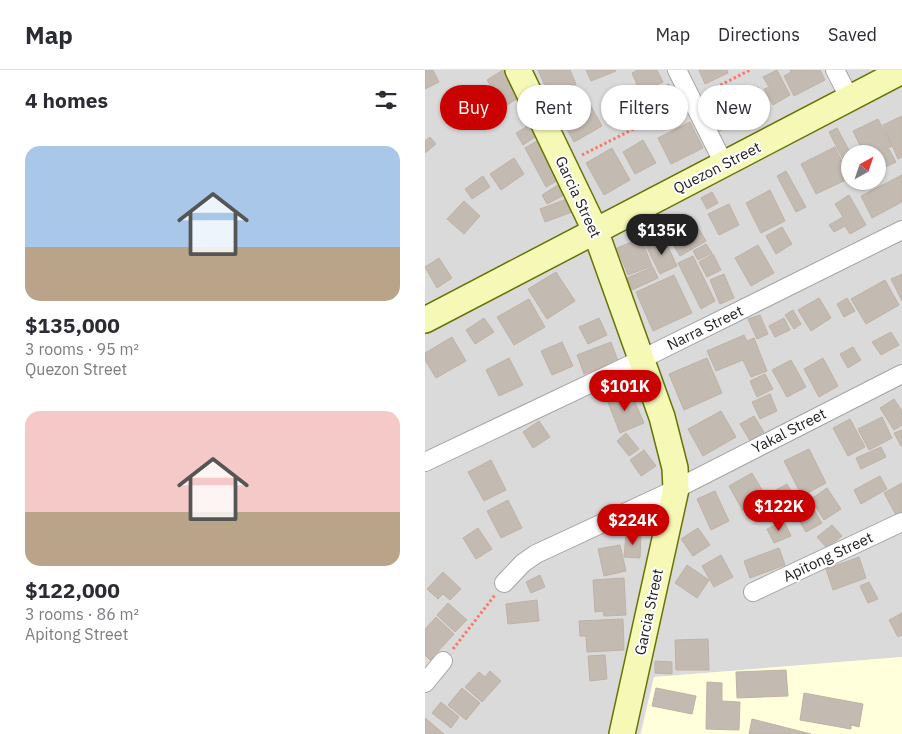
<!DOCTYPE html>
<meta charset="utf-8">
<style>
body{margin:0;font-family:"IBM Plex Sans",sans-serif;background:#f2f2f3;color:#2b2b33;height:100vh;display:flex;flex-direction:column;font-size:19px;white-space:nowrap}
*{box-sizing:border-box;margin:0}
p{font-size:16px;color:#7c7c81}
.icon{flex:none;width:28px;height:28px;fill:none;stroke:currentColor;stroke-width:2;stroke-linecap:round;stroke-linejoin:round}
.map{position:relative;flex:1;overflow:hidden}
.drawer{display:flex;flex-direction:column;background:#fff;width:425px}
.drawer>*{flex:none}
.top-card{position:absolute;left:15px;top:15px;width:386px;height:45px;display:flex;gap:10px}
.needle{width:32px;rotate:40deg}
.controls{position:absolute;left:416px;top:75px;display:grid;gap:10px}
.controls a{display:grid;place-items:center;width:45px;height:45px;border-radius:50%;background:#fff;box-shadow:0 1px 4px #0004;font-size:25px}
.price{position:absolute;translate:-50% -42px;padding:0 11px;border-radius:18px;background:#c90101;color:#fff;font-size:16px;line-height:32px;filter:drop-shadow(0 1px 2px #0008)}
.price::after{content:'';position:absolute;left:50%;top:30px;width:15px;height:11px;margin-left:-8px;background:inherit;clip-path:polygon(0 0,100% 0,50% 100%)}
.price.active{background:#222;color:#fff}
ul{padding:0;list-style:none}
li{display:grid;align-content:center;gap:10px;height:265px;padding:0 25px}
li span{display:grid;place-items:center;height:155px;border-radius:15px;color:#555}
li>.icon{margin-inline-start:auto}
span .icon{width:90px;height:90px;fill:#fffc;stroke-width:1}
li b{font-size:21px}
h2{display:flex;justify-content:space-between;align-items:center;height:60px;padding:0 25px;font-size:21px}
.tag{padding:0 18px;border-radius:22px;background:#fff;box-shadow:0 1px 4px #0004;font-size:18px;line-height:45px}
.tag.active{background:#c90101;color:#fff}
header{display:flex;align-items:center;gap:30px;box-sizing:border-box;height:70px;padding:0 25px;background:#fff;border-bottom:1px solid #e1e1e2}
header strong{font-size:24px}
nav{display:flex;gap:28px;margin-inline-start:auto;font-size:18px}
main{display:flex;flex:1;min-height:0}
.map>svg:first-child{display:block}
.residential{fill:#dbdada;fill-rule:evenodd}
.education{fill:#ffffdb}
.building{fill:#c3bab2;stroke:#c0b1a5}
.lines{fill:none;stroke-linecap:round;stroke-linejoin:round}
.street-casing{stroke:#a4a4a4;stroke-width:20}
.secondary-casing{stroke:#677305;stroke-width:28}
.path{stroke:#f97869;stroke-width:3;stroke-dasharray:2.5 2.5;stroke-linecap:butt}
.street{stroke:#fff;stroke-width:18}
.secondary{stroke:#f6f9b6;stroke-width:25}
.labels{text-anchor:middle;stroke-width:4;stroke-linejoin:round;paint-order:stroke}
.street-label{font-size:15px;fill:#1d1d1d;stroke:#fff}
</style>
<header>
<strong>Map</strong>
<nav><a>Map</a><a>Directions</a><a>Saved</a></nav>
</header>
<main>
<section class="drawer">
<h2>4 homes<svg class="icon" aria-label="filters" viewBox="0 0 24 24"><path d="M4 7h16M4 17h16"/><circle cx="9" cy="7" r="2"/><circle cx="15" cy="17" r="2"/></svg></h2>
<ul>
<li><span style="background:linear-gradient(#a9c7e8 65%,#b9a48a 0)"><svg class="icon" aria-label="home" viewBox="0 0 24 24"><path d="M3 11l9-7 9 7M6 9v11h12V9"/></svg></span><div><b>$135,000</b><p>3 rooms · 95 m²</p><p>Quezon Street</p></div></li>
<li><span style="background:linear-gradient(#f6c9c9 65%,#b9a48a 0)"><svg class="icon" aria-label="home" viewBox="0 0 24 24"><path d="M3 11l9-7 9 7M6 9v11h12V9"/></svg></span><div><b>$122,000</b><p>3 rooms · 86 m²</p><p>Apitong Street</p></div></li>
</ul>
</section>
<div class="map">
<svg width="477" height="664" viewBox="0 0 477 664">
<rect width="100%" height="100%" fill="#eeeae3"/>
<!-- residential -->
<path class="residential" d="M0,0H477V587L229,607L215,664H0ZM425,84H452V111H425Z"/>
<!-- education -->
<path class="education" d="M477,587V664H216L229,607Z"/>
<!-- building -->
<path class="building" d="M0,0H8L14,12L0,19Z
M78,0H81L98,25L79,37L62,10Z
M113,0H145L151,14L124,25Z
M161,0H190L191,1L166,11Z
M213,0H232L238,12L215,22L207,3Z
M274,0H302L303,3L280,14Z
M352,0L365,25L348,35L339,19L344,17L338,7Z
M365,0H395L400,10L369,26L359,6L366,2Z
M244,14L253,33L234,41L225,22Z
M333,17L342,35L318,46L309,28Z
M221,22L231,42L220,47L210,28Z
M205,24L218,45L195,59L182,38Z
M303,24L317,50L293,62L280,37Z
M162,29L177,56L149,72L134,45Z
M477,46V87L473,89L458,55Z
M453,49L467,76L451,84H439L428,61Z
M265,52L278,78L246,94L233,68Z
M106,54L113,65L98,75L91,63Z
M412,58L426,84L425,95L422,97L404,62Z
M5,67L11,74L0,83V71Z
M117,68L138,107L121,117L100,78Z
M218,70L231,93L210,104L198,82Z
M410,77L425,108L391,124L376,94Z
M187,78L205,110L179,125L161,93Z
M464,79L471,92L452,101V85Z
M89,88L99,104L76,120L65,104Z
M361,101L381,137L371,142L352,106Z
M477,105V132L447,148L436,126Z
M58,106L65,117L47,129L40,119Z
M133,115L139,125L122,134L117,125Z
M345,120L360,151L336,163L321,133Z
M287,122L293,133L282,139L276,128Z
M424,125L441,155L425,164L420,156L409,162L404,155L418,147L410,134Z
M142,129L147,142L120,152L115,139Z
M39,131L55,146L39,164L22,149Z
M304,134L314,155L294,165L283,144Z
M266,146L281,171L255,186L240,161Z
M357,157L367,174L351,184L341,166Z
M216,168L227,196L203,205L192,178Z
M239,168L252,196L235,204L221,176Z
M281,174L287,183L273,190L268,181Z
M333,175L349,203L326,216L310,188Z
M288,184L296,200L282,207L274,192Z
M268,186L290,231L276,239L253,193Z
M14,188L27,208L12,218L0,197Z
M228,197L233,208L207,220L202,208Z
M131,202L150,231L122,249L103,219Z
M299,204L309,228L295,234L285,210Z
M477,204V231L466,209Z
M249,205L267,243L228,261L211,222Z
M460,210L474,235L441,254L426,229Z
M394,228L406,248L386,261L373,240Z
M422,228L430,241L419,247L412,234Z
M104,229L120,257L89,275L72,247Z
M368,240L376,254L369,259L360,245Z
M335,245L343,264L332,269L323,249Z
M59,248L69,262L50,274L41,260Z
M174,248L182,265L163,274L154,257Z
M359,248L365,260L350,267L344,256Z
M466,262L474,275L456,285L447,272Z
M319,265L322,271L329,268L342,301L326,307L318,290L291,301L282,281Z
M27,267L41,291L11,308L0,290V283Z
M137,272L148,296L127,305L116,281Z
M186,272L193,291L159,304L152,285Z
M428,277L436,290L423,298L415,284Z
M84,288L98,315L74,326L61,300Z
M282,288L297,323L259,340L244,304Z
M398,288L413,316L394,327L379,299Z
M366,290L381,317L362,327L347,300Z
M199,302L206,317L178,331L171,316Z
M340,304L348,319L332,327L325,311Z
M205,321L219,353L195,363L182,330Z
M345,324L352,341L335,349L327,332Z
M469,329L477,341V355L469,360L455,338Z
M296,341L311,367L278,386L263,359Z
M329,346L339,362L325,371L315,354Z
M457,347L467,368L444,380L433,359Z
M425,349L440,377L423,386L408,358Z
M114,351L125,367L108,378L98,362Z
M477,360V376H476L469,363Z
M201,363L214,379L204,386L192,371Z
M456,377L461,387L436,399L431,388Z
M384,379L401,413L377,426L359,391Z
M219,380L231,396L216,406L205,390Z
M66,390L81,420L59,431L43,402Z
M327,403L342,428L318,441L304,416Z
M455,406L462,419L436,434L429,420Z
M477,413V442L471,445L459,423Z
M362,414L372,431L357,440L347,422Z
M402,418L416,439L399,450L386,429Z
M290,421L304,451L286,460L272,429Z
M83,430L97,458L76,468L62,441Z
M384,431L397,453L381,462L368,441Z
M359,451L366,466L349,473L342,459Z
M407,455L417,466L402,478L392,467Z
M53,458L67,479L51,489L38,468Z
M273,458L285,475L268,486L256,469Z
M201,464L216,465L215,488L199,487Z
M195,475L201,501L179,506L173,479Z
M354,478L360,495L325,508L319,491Z
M296,485L308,507L289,517L277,496Z
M434,487L441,508L408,520L401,499Z
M262,495L284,510L272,528L250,513Z
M18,502L36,519L25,530L18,524L13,529L2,519Z
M115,505L120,517L106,523L101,512Z
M199,508L201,545L179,546L178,541L170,542L168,510Z
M444,512L453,529L443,533L435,516Z
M112,530L114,551L83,554L81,534Z
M23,533L42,550L30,562L12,545Z
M477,543V565L473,567L464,550Z
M11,547L29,564L5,590L0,585V559Z
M198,549L199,580L162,582L161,566H155L154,551Z
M283,569L284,600H251L250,570Z
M180,585L182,609L165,611L163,586Z
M230,591L247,592V604L230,603Z
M361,600L363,626L312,628L311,602Z
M65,601L76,611L57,632L40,617L54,602L60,607Z
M282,612L297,613V631L315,632L314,660L281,659Z
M37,618L55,633L41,650L23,635Z
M231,618L271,626L267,644L227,636Z
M379,623L438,634L434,657L426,655V659L375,650Z
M16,632L34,647L26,658L7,643Z
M0,648L19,664H0Z
M327,649L386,664H324Z"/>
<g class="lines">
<!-- street casing -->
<g class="street-casing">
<path id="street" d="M252,0L299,94
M410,0L425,29
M0,392L215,290L477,160
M79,513L98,493L111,484L251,419L477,304
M328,522L477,452
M0,613L18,591"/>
</g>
<!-- secondary casing -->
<g class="secondary-casing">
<path id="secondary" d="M93,0L170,160L237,347L250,398L251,419L197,664
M0,250L477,1"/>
</g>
<!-- path -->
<path class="path" d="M282,22L325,0
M157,85L252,37
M28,579L70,525"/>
<!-- street -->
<use href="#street" class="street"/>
<!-- secondary -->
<use href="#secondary" class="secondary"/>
</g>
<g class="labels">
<!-- street labels -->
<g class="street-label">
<text transform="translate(292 98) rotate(-27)" y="5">Quezon Street</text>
<text transform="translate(153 127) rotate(65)" y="5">Garcia Street</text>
<text transform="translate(280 258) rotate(-26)" y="5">Narra Street</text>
<text transform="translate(364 361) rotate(-27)" y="5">Yakal Street</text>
<text transform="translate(403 487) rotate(-25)" y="5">Apitong Street</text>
<text transform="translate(224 542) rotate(-78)" y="5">Garcia Street</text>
</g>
</g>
</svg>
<div class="controls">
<a><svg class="needle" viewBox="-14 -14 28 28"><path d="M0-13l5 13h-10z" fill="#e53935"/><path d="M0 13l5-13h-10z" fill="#7c7c81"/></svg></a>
</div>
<b class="price active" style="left:237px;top:186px">$135K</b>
<b class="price" style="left:200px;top:342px">$101K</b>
<b class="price" style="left:354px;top:462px">$122K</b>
<b class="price" style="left:208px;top:476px">$224K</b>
<div class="top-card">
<a class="tag active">Buy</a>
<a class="tag">Rent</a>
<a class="tag">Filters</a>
<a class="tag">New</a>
</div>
</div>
</main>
